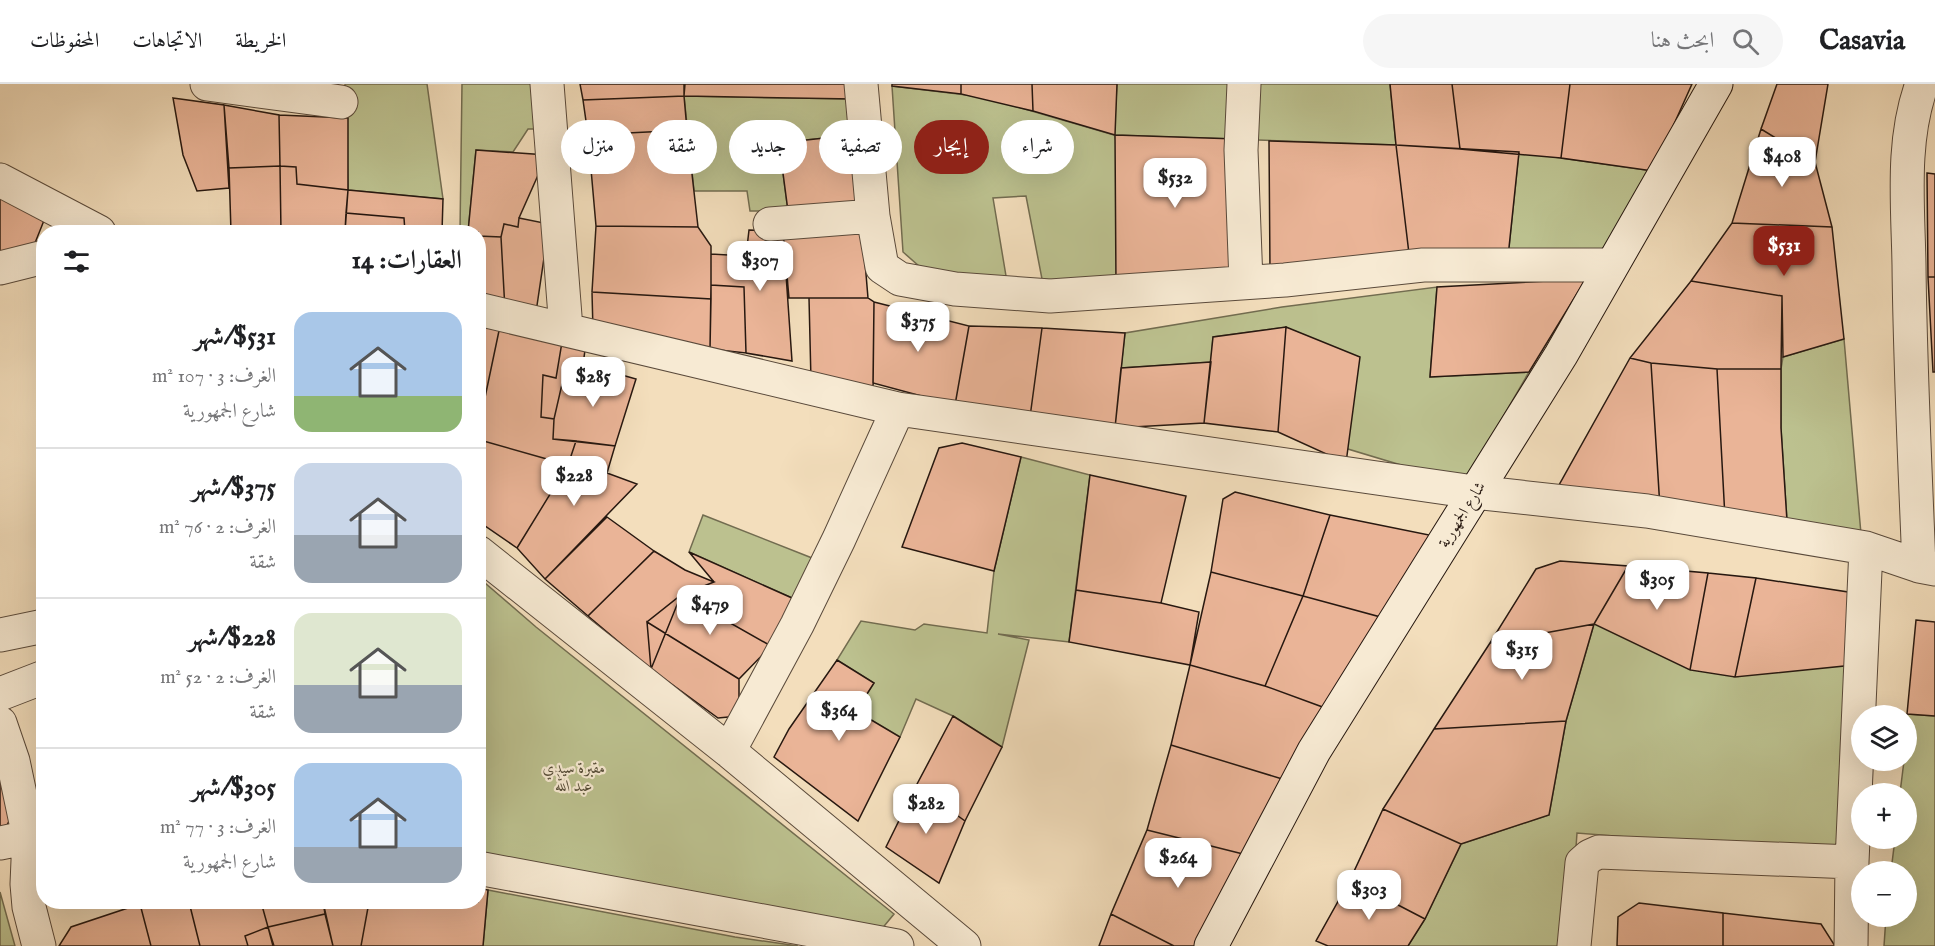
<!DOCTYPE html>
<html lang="ar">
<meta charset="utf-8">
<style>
body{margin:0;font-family:"IM FELL English",Amiri,serif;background:#f6f6f6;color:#202124;direction:rtl;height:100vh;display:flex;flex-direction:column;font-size:22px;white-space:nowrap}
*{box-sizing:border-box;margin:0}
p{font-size:20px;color:#757577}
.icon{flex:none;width:33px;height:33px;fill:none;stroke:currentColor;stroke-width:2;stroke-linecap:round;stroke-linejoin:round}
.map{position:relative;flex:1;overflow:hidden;direction:ltr}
.panel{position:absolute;left:36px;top:141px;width:450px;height:684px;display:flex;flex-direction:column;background:#fff;border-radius:24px;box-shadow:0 6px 24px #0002;direction:rtl}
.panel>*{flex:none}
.hud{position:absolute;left:504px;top:36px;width:570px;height:54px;direction:rtl;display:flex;gap:12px}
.controls{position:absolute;left:1851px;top:621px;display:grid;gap:12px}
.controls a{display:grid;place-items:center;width:66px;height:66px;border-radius:50%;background:#fff;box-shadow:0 6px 24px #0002;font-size:30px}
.price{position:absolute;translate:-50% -51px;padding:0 14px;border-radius:12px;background:#fff;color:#222;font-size:20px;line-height:39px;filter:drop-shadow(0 2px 3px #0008)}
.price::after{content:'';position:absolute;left:50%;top:36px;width:18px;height:14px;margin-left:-9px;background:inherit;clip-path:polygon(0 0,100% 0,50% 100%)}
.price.on{background:#8f2418;color:#fff}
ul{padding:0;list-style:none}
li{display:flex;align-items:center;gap:18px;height:150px;padding:0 24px}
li+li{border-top:2px solid #e0e0e0}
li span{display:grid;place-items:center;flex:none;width:168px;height:120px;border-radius:18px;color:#555}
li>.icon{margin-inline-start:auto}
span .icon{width:72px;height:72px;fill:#fffc;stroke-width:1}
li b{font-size:26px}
h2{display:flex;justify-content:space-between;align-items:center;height:72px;padding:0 24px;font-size:26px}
.chip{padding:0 21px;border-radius:27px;background:#fff;box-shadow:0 6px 24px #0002;font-size:21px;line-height:54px}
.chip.on{background:#8f2418;color:#fff}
header{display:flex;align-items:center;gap:36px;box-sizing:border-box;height:84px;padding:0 30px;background:#fff;border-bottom:2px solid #e0e0e0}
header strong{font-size:28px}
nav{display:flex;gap:33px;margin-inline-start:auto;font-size:21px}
.search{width:420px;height:54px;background:#f6f6f6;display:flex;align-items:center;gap:15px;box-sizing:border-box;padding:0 21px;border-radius:33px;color:#757577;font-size:22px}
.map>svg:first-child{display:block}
.green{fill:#bcc18f;stroke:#726c50;stroke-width:1.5}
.building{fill:#eab497;stroke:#271810;stroke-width:1.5}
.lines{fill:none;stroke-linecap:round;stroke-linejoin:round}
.minor-casing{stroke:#5a4a3b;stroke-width:35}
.secondary-casing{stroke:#271810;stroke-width:35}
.minor{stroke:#f7ead3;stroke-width:33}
.secondary{stroke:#f7ead3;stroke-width:33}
.labels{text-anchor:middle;stroke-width:4.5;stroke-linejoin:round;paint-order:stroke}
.street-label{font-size:16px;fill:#271810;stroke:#f7ead3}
.park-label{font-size:16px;font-style:italic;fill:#544b36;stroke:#f7ead3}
</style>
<header>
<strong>Casavia</strong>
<div class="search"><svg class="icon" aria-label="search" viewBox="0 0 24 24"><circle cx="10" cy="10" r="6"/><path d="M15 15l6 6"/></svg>ابحث هنا</div>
<nav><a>الخريطة</a><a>الاتجاهات</a><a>المحفوظات</a></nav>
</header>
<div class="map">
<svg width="1935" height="862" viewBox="0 0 1935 862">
<rect width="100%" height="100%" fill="#f3debc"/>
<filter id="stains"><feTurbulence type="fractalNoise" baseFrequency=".00333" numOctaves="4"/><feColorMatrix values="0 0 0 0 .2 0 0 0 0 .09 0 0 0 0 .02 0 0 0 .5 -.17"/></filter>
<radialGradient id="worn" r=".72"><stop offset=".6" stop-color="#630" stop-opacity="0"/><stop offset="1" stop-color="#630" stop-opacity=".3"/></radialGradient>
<!-- green -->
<path class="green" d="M345,0H427L443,115L348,106Z
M462,0H537L545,45H528L513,68L476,66L468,148H460Z
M1117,0H1390L1396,61L1115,51L1122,107L1116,202L1042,195L1026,112L993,114L1008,204L919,182L903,168L892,2L983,13L1114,51Z
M684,12L854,15L852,51L779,59L788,127H750L747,107H694Z
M1519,68L1653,87L1604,168L1508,173Z
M1437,203L1430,293L1529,288L1464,400L1348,365L1286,243L1213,253L1211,278L1121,284L1125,249L1282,223Z
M1844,255L1861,450L1787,437L1781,344V285L1783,273Z
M1021,373L1090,391L1069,558L998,550L1029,556L1002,663L953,632L916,615L900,653L856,627L874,599L837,576L861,537L915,546L924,540L987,549L994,487Z
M703,431L812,474L792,514L689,468Z
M478,493L536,543L894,830L876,852L479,768Z
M1594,540L1854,581L1838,770L1577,749L1569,862H1408L1425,835L1461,760L1549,731L1566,637Z
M1907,630L1935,632V862H1884L1886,833L1906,832V788L1891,787L1895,755L1906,754V710L1900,709L1904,677L1906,676Z
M488,806L735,853L798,862H483Z
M0,808L15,862H0Z"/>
<!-- building -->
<path class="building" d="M580,0H685L684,12L583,16Z
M684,0H853L854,15L684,12Z
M892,0H961V10L892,2Z
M961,0H1032L1033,27L961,10Z
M1032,0H1117L1115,51L1033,27Z
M1390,0H1452L1460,65L1396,61Z
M1452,0H1570L1561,74L1460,65Z
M1570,0H1692L1653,87L1561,74Z
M1777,0H1828L1815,78L1761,45Z
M684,12L687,46L588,51L583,16Z
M173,14L224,21L229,104L197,107L183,71Z
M224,21L279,31L280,82L229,84Z
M279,31L348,34V106L297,100L296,83L280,82Z
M1761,45L1815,78L1832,143L1732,139Z
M687,46L698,143L596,142L588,51Z
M852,51L861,122L788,127L779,59Z
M1115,51L1237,55L1235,195L1116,202Z
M1269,57L1396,61L1410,178L1270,187Z
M1396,61L1519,68L1508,173L1410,178Z
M476,66L547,71L519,134L518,143L504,140L501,153L478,152V148H468Z
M280,82L281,148H231L229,84Z
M280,82L296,83L297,100L348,106L345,148H281Z
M1927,89L1935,90V193H1928Z
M348,106L443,115L442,148H405L404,134L346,129Z
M0,110L47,129L31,169L0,179Z
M346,129L404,134L405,148H345Z
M519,134L549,140L535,235L505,226L501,153L504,140L518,143Z
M1732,139L1832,143L1844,255L1783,273L1782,212L1691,197Z
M596,142L698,143L711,162V215L592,208Z
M862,142L868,214H789L783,147Z
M749,146L783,147L792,277L746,269L744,203L711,201V170L746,172Z
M478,152L501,153L505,226L478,221Z
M1928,193H1935V288H1933Z
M1586,195L1529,288L1430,293L1437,203Z
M1691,197L1782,212L1781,285H1717L1651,279L1630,274Z
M711,201L744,203L746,269L710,265Z
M592,208L711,215L710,265L593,247Z
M809,214H868L874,218L873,307L811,297Z
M874,218L969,242L955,321L873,299Z
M478,237L500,242L483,323L478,322Z
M500,242L562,258L556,294L543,291L541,333L554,335L553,355L576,357L568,381L480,356L483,323Z
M969,242L1042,244L1030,333L955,321Z
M1286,243L1278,348L1204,339L1213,253Z
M1286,243L1360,273L1346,379L1278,348Z
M1042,244L1125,249L1115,344L1030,333Z
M562,258L585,266L580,303L562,300L554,335L541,333L543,291L556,294Z
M1630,274L1651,279L1660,424L1554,410Z
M1211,278L1204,339L1115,344L1121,284Z
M1651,279L1717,285L1725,434L1660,424Z
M583,280L636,295L615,362L553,355L554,335L562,300L580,303Z
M1717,285H1781V344L1787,437L1725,434Z
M478,322L483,323L478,360Z
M480,356L568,381L517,464L478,437V360Z
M576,357L615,362L607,389L637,400L545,495L517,464L568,381Z
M962,359L1021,373L994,487L902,463L939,364Z
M1090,391L1186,412L1161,519L1076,506Z
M1235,408L1330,431L1303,512L1211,488L1223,415Z
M1330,431L1434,452L1388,535L1303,512Z
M607,433L654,467L588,532L545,495Z
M654,467L685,486L714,498L681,511L651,585L588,532Z
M689,468L792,514L771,562L681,511L714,498Z
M1560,477L1628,482L1594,540L1490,559L1536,485Z
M1628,482L1708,489L1690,586L1594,540Z
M1211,488L1303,512L1265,602L1190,581Z
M1708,489L1756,494L1735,593L1690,586Z
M1756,494L1861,510L1854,581L1735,593Z
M1076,506L1161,519L1199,528L1190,581L1069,558Z
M681,511L771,562L739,595L647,538Z
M1303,512L1388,535L1328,625L1265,602Z
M1916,536L1935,538V632L1907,630Z
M647,538L739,595V632L718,634L651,585Z
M1594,540L1566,637L1434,645L1490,559Z
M837,576L874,599L856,627L900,653L858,737L774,673L789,645Z
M1190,581L1265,602L1328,625L1292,698L1171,661Z
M953,632L1002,663L965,737L916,702Z
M1566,637L1549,731L1461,760L1383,725L1434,645Z
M1171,661L1292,698L1247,771L1147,746Z
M0,681L18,720L7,741L0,743Z
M916,702L965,737L939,799L886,763Z
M1383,725L1461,760L1425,835L1350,796Z
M1147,746L1247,771L1206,862H1174L1111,830Z
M1350,796L1425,835L1408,862H1328L1316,857Z
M478,804L488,806L483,862H361L369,818H478Z
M147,818H189L200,862H151L140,820Z
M189,818H261L268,843L245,852L248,862H200Z
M261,818H323L325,830L268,843Z
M323,818H369L361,862H333Z
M1639,819L1723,829V862H1617L1618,833Z
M140,820L151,862H59L71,843Z
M1723,829L1821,840L1835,862H1723Z
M325,830L333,862H274L268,843Z
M1111,830L1174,862H1099Z
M268,843L273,862H248L245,852Z"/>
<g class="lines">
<!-- minor casing -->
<g class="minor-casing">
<path id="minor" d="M207,0L341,18
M547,0L566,245
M861,0L873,132L882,183L900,195L955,205L1050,212L1285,196L1423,181H1611
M1244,0L1241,66L1246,198
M0,96L99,148
M770,140L873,132
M0,184L44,173
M478,225L898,325L1474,408L1647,427L1866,464L1919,482L1935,485
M478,468L729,667L964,862
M1919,482C1915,382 1910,281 1909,181C1908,121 1901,57 1922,0
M0,551L44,542
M0,610L44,593
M0,639L13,677L29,753L27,800L29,823L39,862
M729,667L797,541L839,455L898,325
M0,759L29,753
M1852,778L1866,464
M478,784L897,862
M1574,862L1582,779L1590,772L1599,768L1852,778L1851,862"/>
</g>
<!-- secondary casing -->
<g class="secondary-casing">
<path id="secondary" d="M1211,862L1314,667L1561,271L1716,0"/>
</g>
<!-- minor -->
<use href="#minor" class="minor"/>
<!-- secondary -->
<use href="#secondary" class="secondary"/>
</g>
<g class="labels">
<!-- street labels -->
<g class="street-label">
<text transform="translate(1461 430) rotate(-58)" y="6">شارع الجمهورية</text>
</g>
<!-- park labels -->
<g class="park-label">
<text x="574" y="689">مقبرة سيدي<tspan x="574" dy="18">عبد الله</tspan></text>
</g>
</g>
<rect width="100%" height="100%" filter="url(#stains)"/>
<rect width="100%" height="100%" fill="url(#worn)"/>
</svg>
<div class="controls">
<a><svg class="icon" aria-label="layers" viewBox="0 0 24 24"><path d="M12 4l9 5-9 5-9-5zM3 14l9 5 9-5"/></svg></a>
<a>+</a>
<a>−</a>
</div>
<b class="price" style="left:1782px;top:104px">$408</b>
<b class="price" style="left:1175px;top:125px">$532</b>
<b class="price on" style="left:1784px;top:193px">$531</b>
<b class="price" style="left:760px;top:208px">$307</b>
<b class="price" style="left:918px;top:269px">$375</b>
<b class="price" style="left:593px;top:324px">$285</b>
<b class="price" style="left:574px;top:423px">$228</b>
<b class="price" style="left:1657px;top:527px">$305</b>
<b class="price" style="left:710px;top:552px">$479</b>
<b class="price" style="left:1522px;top:597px">$315</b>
<b class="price" style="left:839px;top:658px">$364</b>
<b class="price" style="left:926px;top:751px">$282</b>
<b class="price" style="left:1178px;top:805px">$264</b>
<b class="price" style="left:1369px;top:837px">$303</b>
<div class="hud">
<a class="chip">شراء</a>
<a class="chip on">إيجار</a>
<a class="chip">تصفية</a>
<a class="chip">جديد</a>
<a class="chip">شقة</a>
<a class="chip">منزل</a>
</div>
<section class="panel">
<h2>العقارات: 14<svg class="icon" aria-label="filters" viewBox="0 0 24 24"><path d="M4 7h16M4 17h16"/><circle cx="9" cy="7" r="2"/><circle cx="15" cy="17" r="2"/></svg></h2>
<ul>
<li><span style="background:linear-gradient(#a9c7e8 70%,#8fb573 0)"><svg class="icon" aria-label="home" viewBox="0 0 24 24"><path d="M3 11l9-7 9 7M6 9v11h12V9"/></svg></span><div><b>$531/شهر</b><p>الغرف: 3 · 107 m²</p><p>شارع الجمهورية</p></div></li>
<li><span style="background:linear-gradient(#c9d6e8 60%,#9aa5b1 0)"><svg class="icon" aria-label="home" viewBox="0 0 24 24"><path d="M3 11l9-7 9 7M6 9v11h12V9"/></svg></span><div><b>$375/شهر</b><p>الغرف: 2 · 76 m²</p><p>شقة</p></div></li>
<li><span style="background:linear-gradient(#dfe7d0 60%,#9aa5b1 0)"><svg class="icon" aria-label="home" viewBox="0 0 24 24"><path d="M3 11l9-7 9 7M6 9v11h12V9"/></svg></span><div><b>$228/شهر</b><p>الغرف: 2 · 52 m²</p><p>شقة</p></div></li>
<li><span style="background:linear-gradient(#a9c7e8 70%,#9aa5b1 0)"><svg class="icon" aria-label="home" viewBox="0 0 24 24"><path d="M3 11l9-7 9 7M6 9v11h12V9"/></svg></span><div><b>$305/شهر</b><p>الغرف: 3 · 77 m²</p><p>شارع الجمهورية</p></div></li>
</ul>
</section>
</div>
